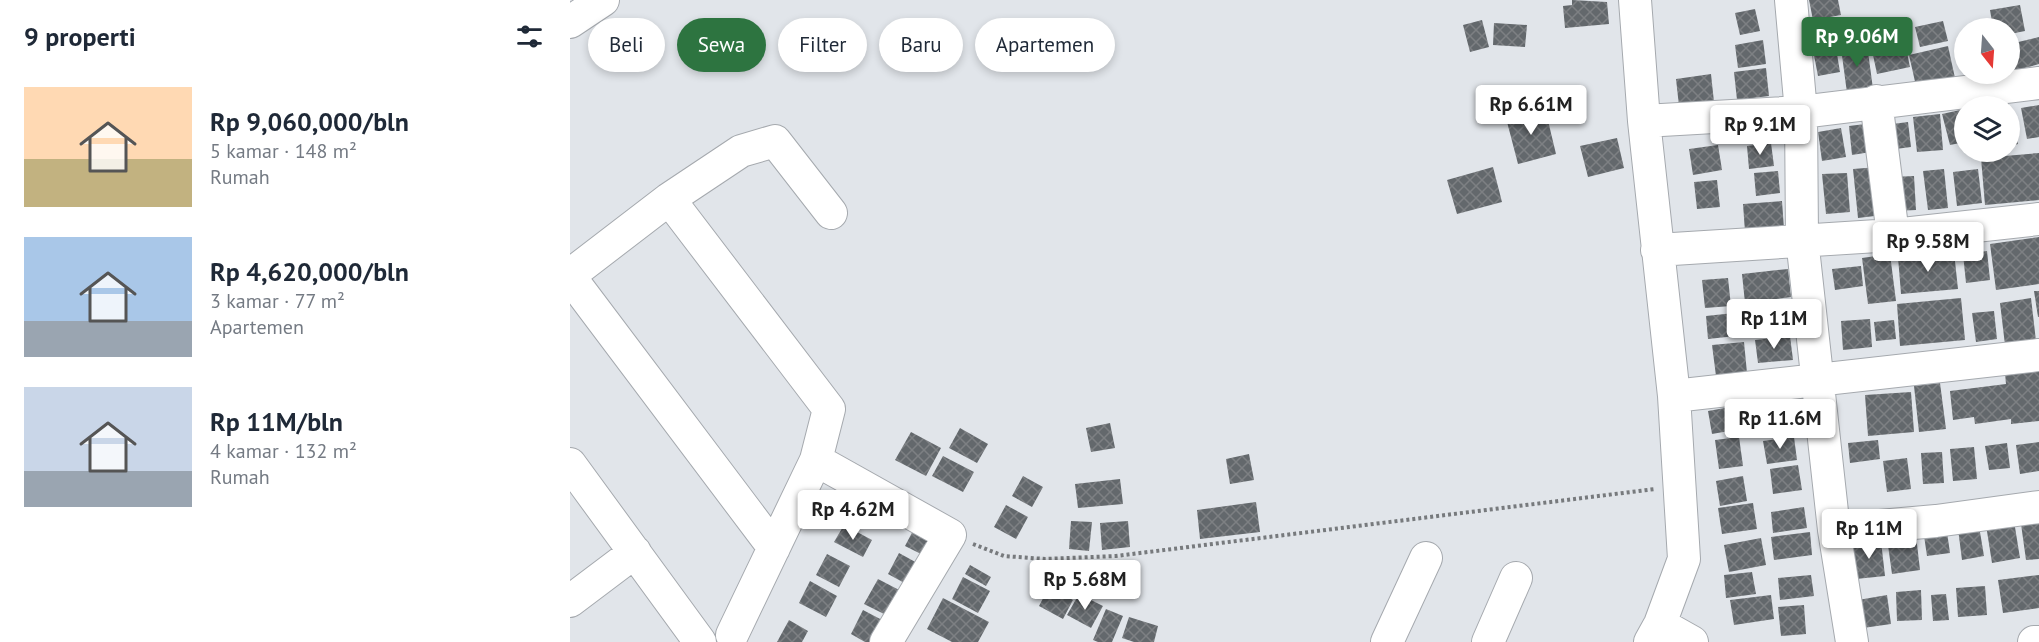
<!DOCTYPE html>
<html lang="id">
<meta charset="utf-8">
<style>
body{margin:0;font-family:"PT Sans",sans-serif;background:#f2f2f3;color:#1f2937;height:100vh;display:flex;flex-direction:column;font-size:22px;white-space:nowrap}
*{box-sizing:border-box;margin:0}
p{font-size:20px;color:#747a83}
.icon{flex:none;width:33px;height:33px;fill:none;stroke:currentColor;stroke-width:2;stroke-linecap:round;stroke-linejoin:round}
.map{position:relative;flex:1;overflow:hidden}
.panel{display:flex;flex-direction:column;background:#fff;width:570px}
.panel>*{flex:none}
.banner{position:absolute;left:18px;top:18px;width:570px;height:54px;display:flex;gap:12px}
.needle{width:39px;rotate:163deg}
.buttons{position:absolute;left:1384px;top:18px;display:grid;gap:12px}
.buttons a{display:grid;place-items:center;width:66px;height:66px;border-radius:50%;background:#fff;box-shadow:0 3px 9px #0003;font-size:30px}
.price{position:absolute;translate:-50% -51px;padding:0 14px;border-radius:6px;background:#fff;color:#222;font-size:20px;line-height:39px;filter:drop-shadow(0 2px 3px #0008)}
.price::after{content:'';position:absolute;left:50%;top:36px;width:18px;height:14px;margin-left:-9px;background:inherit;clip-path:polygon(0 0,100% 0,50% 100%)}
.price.active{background:#2d7440;color:#fff}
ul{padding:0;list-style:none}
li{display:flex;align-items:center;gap:18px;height:150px;padding:0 24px}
li span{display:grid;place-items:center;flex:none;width:168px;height:120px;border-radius:0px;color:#555}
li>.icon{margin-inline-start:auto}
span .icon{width:72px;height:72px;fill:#fffc;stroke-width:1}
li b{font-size:26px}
h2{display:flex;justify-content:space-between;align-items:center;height:72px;padding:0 24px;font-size:26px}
.tag{padding:0 21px;border-radius:27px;background:#fff;box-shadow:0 3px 9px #0003;font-size:21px;line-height:54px}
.tag.active{background:#2d7440;color:#fff}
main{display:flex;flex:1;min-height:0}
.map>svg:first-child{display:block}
.building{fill:url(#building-cross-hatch)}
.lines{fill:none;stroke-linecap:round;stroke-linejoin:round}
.minor-casing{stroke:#a5a9ae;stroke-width:34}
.path{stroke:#777a7d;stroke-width:4;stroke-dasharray:3 3;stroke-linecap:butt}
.minor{stroke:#fff;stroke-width:32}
</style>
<main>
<section class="panel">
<h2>9 properti<svg class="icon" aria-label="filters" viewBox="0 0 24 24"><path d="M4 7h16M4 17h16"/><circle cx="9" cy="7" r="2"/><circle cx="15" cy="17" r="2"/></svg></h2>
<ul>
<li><span style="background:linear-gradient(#ffd9b3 60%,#c2b280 0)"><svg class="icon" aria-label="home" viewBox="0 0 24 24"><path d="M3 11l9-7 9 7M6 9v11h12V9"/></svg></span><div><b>Rp 9,060,000/bln</b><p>5 kamar · 148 m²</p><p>Rumah</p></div></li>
<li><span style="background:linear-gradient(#a9c7e8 70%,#9aa5b1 0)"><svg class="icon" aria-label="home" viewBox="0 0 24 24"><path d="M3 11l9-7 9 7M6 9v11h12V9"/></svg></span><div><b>Rp 4,620,000/bln</b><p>3 kamar · 77 m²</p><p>Apartemen</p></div></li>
<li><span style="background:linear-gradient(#c9d6e8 70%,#9aa5b1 0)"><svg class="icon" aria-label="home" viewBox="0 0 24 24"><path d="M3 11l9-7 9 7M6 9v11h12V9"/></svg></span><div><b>Rp 11M/bln</b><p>4 kamar · 132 m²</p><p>Rumah</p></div></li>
</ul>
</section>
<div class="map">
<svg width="1469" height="642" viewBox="0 0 1469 642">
<defs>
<pattern id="building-cross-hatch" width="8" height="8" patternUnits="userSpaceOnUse" patternTransform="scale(1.5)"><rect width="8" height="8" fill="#63686c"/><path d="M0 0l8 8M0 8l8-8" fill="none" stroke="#7d8083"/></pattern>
</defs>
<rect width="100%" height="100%" fill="#e1e5ea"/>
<!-- building -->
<path class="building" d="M1002,0L1037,2L1039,24L995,28L993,6L1002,5Z
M1239,0H1268L1271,15L1243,20Z
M1450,5L1455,31L1440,34V28H1423L1420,10Z
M1185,9L1190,31L1170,35L1165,13Z
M912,20L919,47L900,52L893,25Z
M1373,21L1378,41L1350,47L1345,27Z
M924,23L957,25L955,47L923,45Z
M1331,24L1340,67L1307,74L1298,31Z
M1469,37V64L1440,72V44Z
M1193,40L1196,64L1168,68L1165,45Z
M1265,42L1270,72L1248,76L1242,45Z
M1297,44L1303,89L1277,93L1271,48Z
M1378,46L1385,78L1346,86L1339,55Z
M1196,68L1199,96L1167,100L1164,72Z
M1141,74L1144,102L1109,106L1106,79Z
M1437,98L1439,106H1400Z
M1469,105V137L1457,139L1451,108Z
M975,108L986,154L948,164L936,118Z
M1390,110L1395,142L1380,145L1372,114Z
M1370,114L1373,150L1347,152L1343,117Z
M1440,114L1448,144L1440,146Z
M1338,122L1341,147L1318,150L1315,125Z
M1303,123L1307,151L1282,155L1279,126Z
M1271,128L1276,157L1252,161L1248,132Z
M1047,138L1054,168L1018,177L1010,146Z
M1201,143L1204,166L1179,169L1177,146Z
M1148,145L1152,170L1123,175L1119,149Z
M1469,153V200L1415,205L1411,158Z
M923,167L932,202L887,214L877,180Z
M1308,167L1313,215L1288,218L1283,169Z
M1374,169L1378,208L1358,210L1353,171Z
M1408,169L1412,203L1387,206L1383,172Z
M1208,171L1210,193L1186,196L1184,173Z
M1277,173L1280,212L1256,214L1252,174Z
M1344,176L1346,210L1325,211L1322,177Z
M1147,180L1150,207L1127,209L1124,182Z
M1212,201L1214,229L1175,232L1173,204Z
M1469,237V284L1426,290L1420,244Z
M1417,251L1420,280L1396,283L1393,254Z
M1384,252L1388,289L1331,294L1328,257Z
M1320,254L1326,301L1298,304L1292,258Z
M1291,266L1293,286L1265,290L1262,269Z
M1218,269L1221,297L1175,303L1172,274Z
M1158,278L1161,306L1135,308L1132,280Z
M1464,291H1469V317H1468Z
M1391,298L1395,340L1330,346L1327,304Z
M1461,298L1466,341L1435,345L1430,303Z
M1218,304L1221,330L1182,335L1178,309Z
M1424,311L1427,339L1406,342L1402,313Z
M1164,313L1166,336L1138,339L1136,316Z
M1300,319L1302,347L1273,350L1271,321Z
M1324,320L1326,339L1306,341L1304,322Z
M1220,336L1223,360L1188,363L1185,340Z
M1174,342L1177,373L1146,376L1142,345Z
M1469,370V421L1441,424V419L1405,424L1404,417L1383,420L1380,391L1436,384L1435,374Z
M1370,383L1376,429L1349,432L1344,386Z
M1341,392L1344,432L1298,436L1295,395Z
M1229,393L1232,427L1195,430L1193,396Z
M1166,406L1170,429L1142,434L1138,411Z
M540,423L545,448L521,452L516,428Z
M390,428L418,444L407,463L379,448Z
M341,432L371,448L356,476L325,460Z
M1169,437L1173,466L1149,469L1145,440Z
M1224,437L1227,460L1197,464L1193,441Z
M1308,440L1310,459L1280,463L1278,443Z
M1469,442V471L1450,474L1446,445Z
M1437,443L1440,468L1419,470L1415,446Z
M1404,447L1407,479L1383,481L1380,449Z
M1372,452L1374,483L1353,484L1351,453Z
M679,454L684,480L660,484L656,459Z
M373,456L404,472L393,492L362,476Z
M1337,458L1341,489L1317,492L1313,461Z
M1228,465L1232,490L1203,494L1200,469Z
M453,476L473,487L462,507L442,496Z
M1173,476L1177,501L1150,506L1146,481Z
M550,479L553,504L508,508L505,484Z
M290,498L315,511L305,529L281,516Z
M686,502L690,532L630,539L627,510Z
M1183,503L1187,529L1152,534L1148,508Z
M436,505L458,517L446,539L424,527Z
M1234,507L1237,528L1203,533L1201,512Z
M501,521L522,522L519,551L499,549Z
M558,521L560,547L532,550L530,523Z
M1444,521L1450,558L1422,563L1416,525Z
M1469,522V559L1456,560L1451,524Z
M274,525L302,540L293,557L264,542Z
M346,525L363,535L353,555L335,546Z
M1376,525L1380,553L1357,556L1353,529Z
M1409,526L1414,556L1392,560L1388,529Z
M1345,527L1350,570L1322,574L1316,531Z
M1240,532L1242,555L1204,560L1201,537Z
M1191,538L1196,565L1159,572L1154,545Z
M1311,541L1315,576L1286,579L1283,545Z
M329,553L349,564L338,585L318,574Z
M257,554L280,566L269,587L246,575Z
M400,565L421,577L416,586L395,574Z
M1182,572L1186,594L1156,598L1154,575Z
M1241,575L1244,596L1210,600L1208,578Z
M1469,575V608L1433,613L1428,580Z
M393,577L420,591L408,613L382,599Z
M308,579L333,592L320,617L294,604Z
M240,581L267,596L256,617L229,603Z
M1415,586L1417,615L1388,617L1386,588Z
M479,587L503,600L493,619L469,606Z
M1351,590L1352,620L1327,621L1326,592Z
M509,594L533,606L521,628L497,615Z
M1376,594L1379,620L1363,621L1361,595Z
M1201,595L1204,619L1164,625L1160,600Z
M1317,595L1321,624L1293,628L1288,600Z
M373,598L419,622L408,642H382L357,629Z
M1234,605L1236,634L1211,636L1208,607Z
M536,609L553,616L542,642H528L523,640Z
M293,610L314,621L303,642H295L281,634Z
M559,617L588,626L584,642H564L552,638Z
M219,620L238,631L232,642H207Z"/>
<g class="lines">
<!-- minor casing -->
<g class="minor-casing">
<path id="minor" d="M1065,0L1074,121L1104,396L1114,559L1090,624L1080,642
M1221,0L1231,112L1232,239L1264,530L1282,642
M0,22L33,0
M1306,101L1323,235
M1074,121L1231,112L1469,83
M99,199L259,409L246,460
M1087,250L1323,235L1469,219
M0,275L99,199L171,151L205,141L261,213
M0,277L204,548
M1104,396L1469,355
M0,464L130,642
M1264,530L1366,521L1469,507
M0,601L65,552
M1090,624L1122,642
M162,635L246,460L380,535L316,642
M817,642L856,558
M918,642L946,578
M1464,642H1469"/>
</g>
<!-- path -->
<path class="path" d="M403,544L434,556L475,559L546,556L1085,489"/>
<!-- minor -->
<use href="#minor" class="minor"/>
</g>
</svg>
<div class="buttons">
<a><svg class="needle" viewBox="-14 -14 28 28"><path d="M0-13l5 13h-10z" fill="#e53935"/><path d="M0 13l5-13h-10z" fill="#747a83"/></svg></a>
<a><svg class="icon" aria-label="layers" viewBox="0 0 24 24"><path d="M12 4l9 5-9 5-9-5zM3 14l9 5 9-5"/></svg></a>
</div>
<b class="price active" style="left:1287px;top:68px">Rp 9.06M</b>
<b class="price" style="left:961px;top:136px">Rp 6.61M</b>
<b class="price" style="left:1190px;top:156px">Rp 9.1M</b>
<b class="price" style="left:1358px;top:273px">Rp 9.58M</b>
<b class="price" style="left:1204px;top:350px">Rp 11M</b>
<b class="price" style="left:1210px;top:450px">Rp 11.6M</b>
<b class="price" style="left:283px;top:541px">Rp 4.62M</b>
<b class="price" style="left:1299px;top:560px">Rp 11M</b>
<b class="price" style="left:515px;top:611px">Rp 5.68M</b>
<div class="banner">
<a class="tag">Beli</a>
<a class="tag active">Sewa</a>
<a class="tag">Filter</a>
<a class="tag">Baru</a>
<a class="tag">Apartemen</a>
</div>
</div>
</main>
